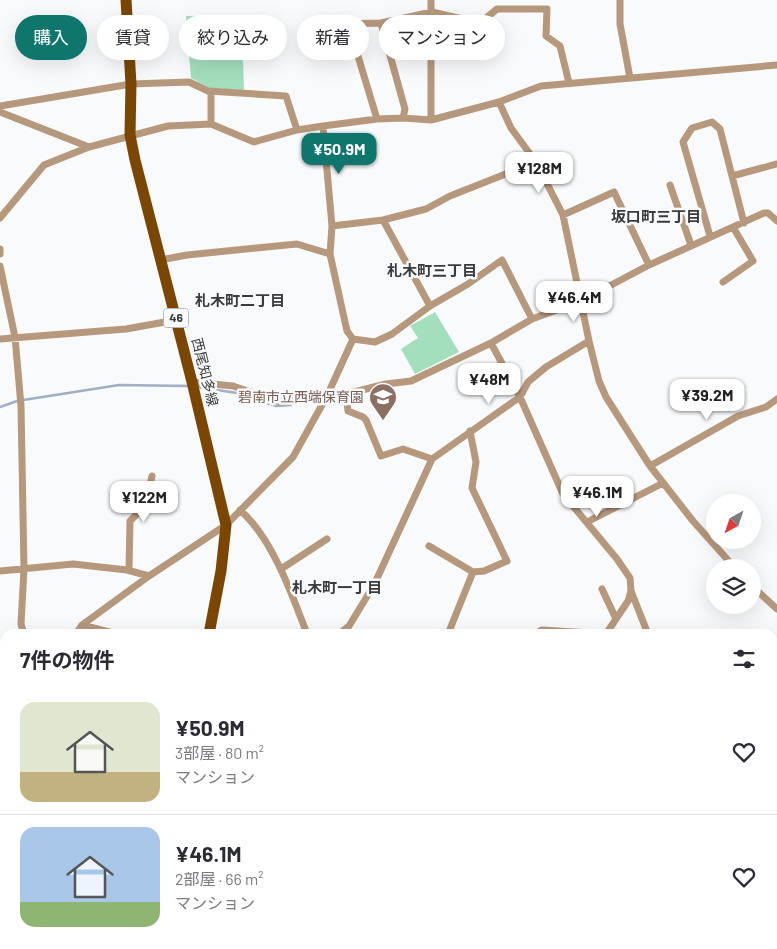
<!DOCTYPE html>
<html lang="ja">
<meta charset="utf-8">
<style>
body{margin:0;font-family:Barlow,"Noto Sans JP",sans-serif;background:#f2f2f3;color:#2b2b33;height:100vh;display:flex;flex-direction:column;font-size:19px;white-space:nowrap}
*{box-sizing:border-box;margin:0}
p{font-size:16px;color:#7c7c81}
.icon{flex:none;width:28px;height:28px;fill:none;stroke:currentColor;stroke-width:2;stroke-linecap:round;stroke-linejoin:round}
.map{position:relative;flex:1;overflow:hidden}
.details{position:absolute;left:0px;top:629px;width:778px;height:321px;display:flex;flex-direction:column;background:#fff;border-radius:15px 15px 0 0;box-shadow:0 5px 20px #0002}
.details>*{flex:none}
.banner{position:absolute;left:15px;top:15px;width:500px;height:45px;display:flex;gap:10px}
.needle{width:32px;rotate:220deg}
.buttons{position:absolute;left:706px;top:494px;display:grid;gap:10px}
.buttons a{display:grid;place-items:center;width:55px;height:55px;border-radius:50%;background:#fff;box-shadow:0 5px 20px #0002;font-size:25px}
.price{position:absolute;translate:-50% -42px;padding:0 11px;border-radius:10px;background:#fff;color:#222;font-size:16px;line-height:32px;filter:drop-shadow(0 1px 2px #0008)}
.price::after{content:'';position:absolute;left:50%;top:30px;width:15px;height:11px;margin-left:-8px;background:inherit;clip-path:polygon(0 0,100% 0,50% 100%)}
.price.active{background:#0f766e;color:#fff}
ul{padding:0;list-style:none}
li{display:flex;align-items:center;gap:15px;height:125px;padding:0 20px}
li+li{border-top:1px solid #e1e1e2}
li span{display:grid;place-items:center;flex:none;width:140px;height:100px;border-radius:15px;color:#555}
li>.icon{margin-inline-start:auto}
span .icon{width:60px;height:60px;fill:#fffc;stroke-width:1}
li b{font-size:21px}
h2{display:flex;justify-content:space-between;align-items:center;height:60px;padding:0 20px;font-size:21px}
.tag{padding:0 18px;border-radius:22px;background:#fff;box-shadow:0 5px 20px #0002;font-size:18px;line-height:45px}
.tag.active{background:#0f766e;color:#fff}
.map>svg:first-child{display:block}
.green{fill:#a3dfbd}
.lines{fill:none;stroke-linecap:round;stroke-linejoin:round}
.stream{stroke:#9fb0c4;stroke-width:2.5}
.river{stroke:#cae2ff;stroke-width:15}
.street{stroke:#b6987d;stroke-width:7}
.primary{stroke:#7a4602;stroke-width:11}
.labels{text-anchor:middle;stroke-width:5;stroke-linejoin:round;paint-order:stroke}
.shield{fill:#f8fafc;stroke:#737476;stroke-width:1}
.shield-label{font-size:12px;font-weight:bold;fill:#3a3b3c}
.street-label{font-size:14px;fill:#3a3b3c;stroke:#f8fafc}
.education-label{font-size:14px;fill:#785e54;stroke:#f8fafc;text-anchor:end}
.neighbourhood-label{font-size:15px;font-weight:bold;fill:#3a3b3c;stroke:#f8fafc}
</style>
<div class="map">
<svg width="777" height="949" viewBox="0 0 777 949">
<rect width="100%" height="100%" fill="#f8fafc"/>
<!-- green -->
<path class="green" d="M186,16L214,17L218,33L242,30L244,90L209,88L191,78Z
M435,312L459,352L415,374L401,349L418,338L410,326Z"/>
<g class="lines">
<!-- stream -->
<path class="stream" d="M197,387L237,393L276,406L291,405
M0,407L17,401L119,385L189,386"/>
<!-- river -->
<path class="river" d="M772,873L777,874
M542,949L545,945"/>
<!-- street -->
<path class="street" d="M620,0V24L630,78
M348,23L377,119
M381,23L405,109L403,118
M337,24L381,23L432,12L480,23L497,9H547L546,36L560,46L569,83
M211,92V124
M499,102L511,128L536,162L563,215L589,341L599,381L606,397L650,466L693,521L735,568
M0,106L131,84L189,82L208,91L286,96L297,130
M0,112L89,147
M431,120V0
M323,126L332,226L330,254L347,331L353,339L375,342L392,334L430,306L468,284L502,260L532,319
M732,176L777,164
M670,185L691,245
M563,215L614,192L649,265L764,213H768L777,221
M0,218L44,165L89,147L168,126L211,124L254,142L297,130L323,126L377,119L403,118L431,120L499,102L541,86L777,65
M383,220L430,306
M332,226L383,220L426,209L450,196L536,162
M710,236L683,142L692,128L712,122L720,129L744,223
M0,249V254
M160,260L187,255L297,244L330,254
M0,266L15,337L21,406L24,569L21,624L24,634
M723,282L753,261L733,227
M0,339L126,329L176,320
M491,343L520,397L563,494L617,559L630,578L631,591L628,601L606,634L542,630L540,631V634
M192,382L233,386L280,402L346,394L386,384L411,381L491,343L532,319L581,301L649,265
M346,394L348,411L363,417L366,420L381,456L403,449L432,459
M650,466L738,416L766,407L777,399
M240,510C272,538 292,594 307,634
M587,522L663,483
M429,546L473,572
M281,569L327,539
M129,570L130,521L145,506L152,476
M0,571L73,564L127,570L149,576
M752,586L777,609
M602,589L616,619
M631,591L648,634
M82,625L117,634
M76,634L82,625L149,576L226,525L293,457L327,396L353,339
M339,634L349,626L374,585L432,459L520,397L528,382L546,367L589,341
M448,634L473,572L484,571L507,561L472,488L476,462L470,431
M772,714L777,715
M0,721L5,716
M0,852L5,850
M0,861L5,868
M772,882L777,883
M168,945L169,949
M418,945L419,949
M477,945L479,949
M642,945L643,949
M13,949L22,945
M208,949V945
M525,949L530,945"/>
<!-- primary -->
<path class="primary" d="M126,0L131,84L130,135L135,160L192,382L226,525L221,571L209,634
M304,945L306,949"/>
</g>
<!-- icons -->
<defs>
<g id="school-pin" transform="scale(1.4375)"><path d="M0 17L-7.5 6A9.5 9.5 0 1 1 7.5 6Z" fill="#8d6e63" stroke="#f8fafc"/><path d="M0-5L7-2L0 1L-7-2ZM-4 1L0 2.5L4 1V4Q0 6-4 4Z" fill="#fff"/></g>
</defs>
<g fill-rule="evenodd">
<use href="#school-pin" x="383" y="397"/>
</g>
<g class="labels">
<!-- shield labels -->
<rect class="shield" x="163.5" y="308.5" width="25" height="19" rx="4"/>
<g class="shield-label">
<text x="176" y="322">46</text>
</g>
<!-- street labels -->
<g class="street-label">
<text transform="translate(205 372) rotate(76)" y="5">西尾知多線</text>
</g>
<!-- education labels -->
<g class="education-label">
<text x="364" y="402">碧南市立西端保育園</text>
</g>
<!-- neighbourhood labels -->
<g class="neighbourhood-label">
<text x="656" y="222">坂口町三丁目</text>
<text x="432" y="276">札木町三丁目</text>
<text x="240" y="306">札木町二丁目</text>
<text x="337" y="593">札木町一丁目</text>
</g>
</g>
</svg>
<div class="buttons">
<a><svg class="needle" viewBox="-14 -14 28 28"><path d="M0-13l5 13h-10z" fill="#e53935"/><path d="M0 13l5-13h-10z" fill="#7c7c81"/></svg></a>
<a><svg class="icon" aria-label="layers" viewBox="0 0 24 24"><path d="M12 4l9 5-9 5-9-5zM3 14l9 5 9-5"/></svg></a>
</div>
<b class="price active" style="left:339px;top:175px">¥50.9M</b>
<b class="price" style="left:539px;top:194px">¥128M</b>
<b class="price" style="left:574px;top:323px">¥46.4M</b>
<b class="price" style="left:489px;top:405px">¥48M</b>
<b class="price" style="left:707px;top:421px">¥39.2M</b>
<b class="price" style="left:597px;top:518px">¥46.1M</b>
<b class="price" style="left:144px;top:523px">¥122M</b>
<div class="banner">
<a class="tag active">購入</a>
<a class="tag">賃貸</a>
<a class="tag">絞り込み</a>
<a class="tag">新着</a>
<a class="tag">マンション</a>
</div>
<section class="details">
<h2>7件の物件<svg class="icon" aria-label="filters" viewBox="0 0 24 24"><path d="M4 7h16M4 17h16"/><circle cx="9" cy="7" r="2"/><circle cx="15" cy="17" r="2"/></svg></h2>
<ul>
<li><span style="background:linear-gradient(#dfe7d0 70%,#c2b280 0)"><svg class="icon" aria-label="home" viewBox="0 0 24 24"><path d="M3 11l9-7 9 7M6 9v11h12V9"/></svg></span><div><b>¥50.9M</b><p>3部屋 · 80 m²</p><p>マンション</p></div><svg class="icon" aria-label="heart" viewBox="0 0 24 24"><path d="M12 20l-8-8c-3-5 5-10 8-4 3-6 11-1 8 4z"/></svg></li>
<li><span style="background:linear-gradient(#a9c7e8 75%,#8fb573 0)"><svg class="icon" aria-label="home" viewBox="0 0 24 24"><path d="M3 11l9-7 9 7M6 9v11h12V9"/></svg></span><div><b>¥46.1M</b><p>2部屋 · 66 m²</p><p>マンション</p></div><svg class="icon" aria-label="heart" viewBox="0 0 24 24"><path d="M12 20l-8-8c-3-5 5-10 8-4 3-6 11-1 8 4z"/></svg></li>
</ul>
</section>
</div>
